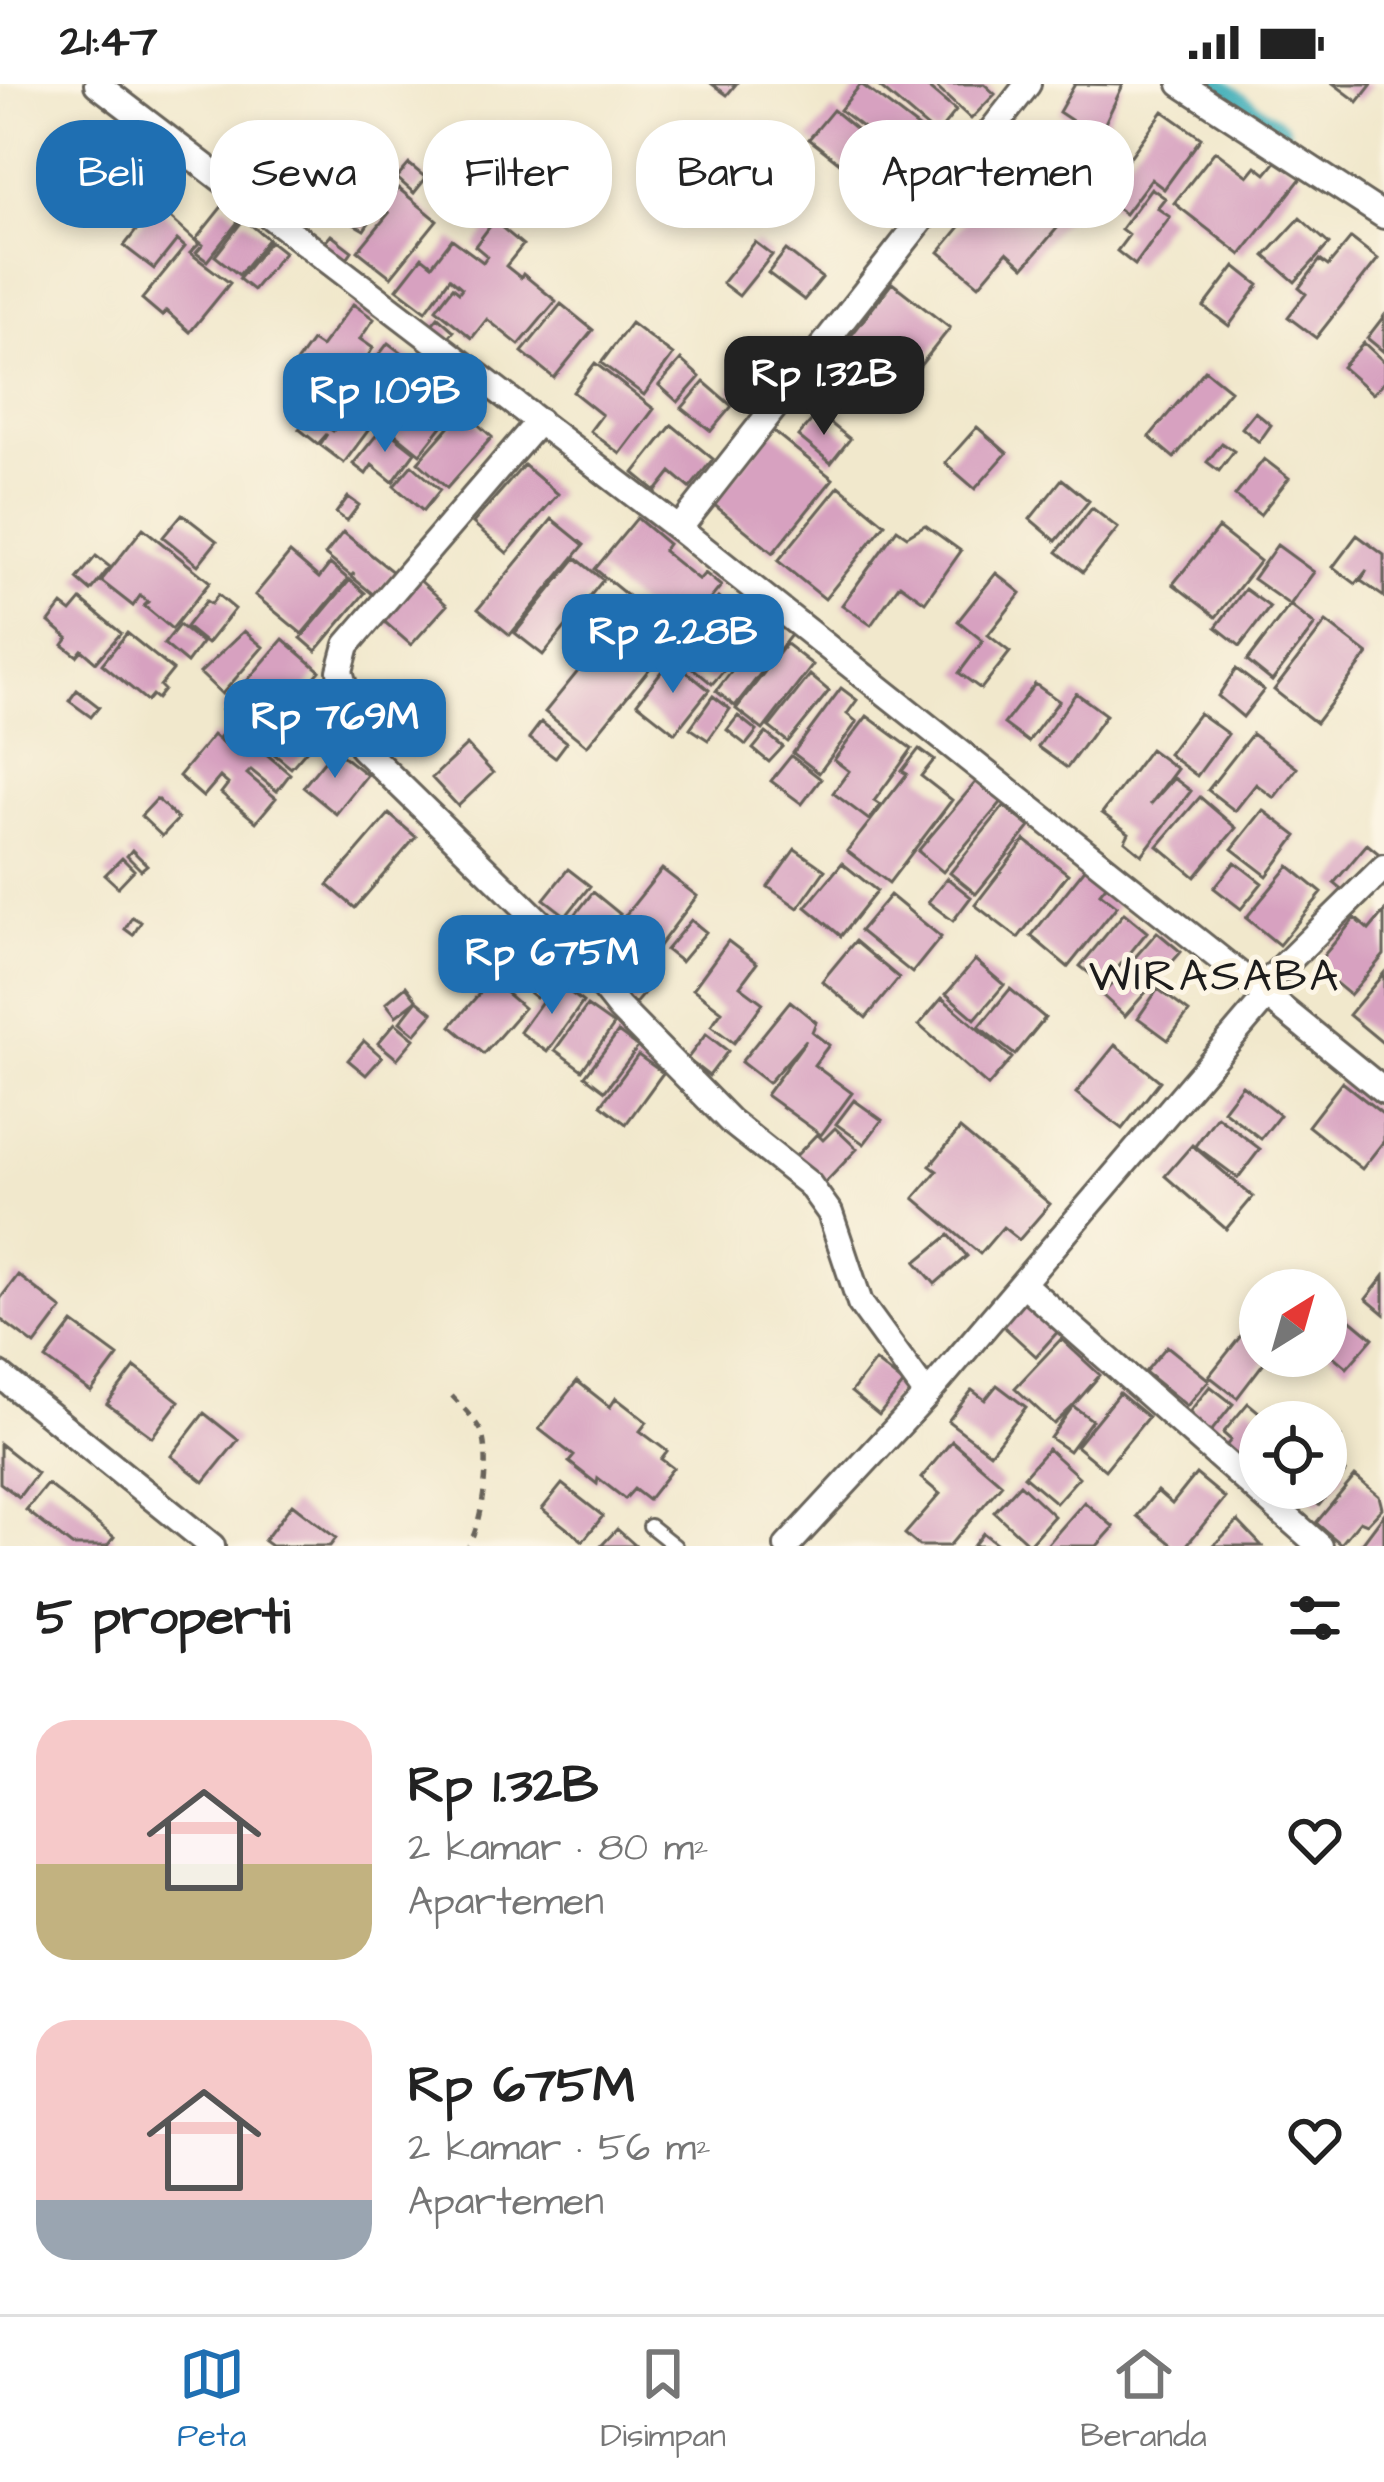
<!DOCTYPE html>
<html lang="id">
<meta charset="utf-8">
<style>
body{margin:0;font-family:"Architects Daughter",sans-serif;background:#f6f6f6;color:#222;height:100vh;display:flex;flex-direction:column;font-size:45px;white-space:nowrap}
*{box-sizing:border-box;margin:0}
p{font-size:39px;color:#767676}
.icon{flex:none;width:66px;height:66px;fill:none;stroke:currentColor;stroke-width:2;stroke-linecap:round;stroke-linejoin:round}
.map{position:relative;height:1462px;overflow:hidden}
.side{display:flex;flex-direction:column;background:#fff;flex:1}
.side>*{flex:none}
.top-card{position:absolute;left:36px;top:36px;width:1314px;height:108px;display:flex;gap:24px}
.needle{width:78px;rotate:37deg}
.fabs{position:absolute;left:1239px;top:1185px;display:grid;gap:24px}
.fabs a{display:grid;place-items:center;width:108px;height:108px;border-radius:50%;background:#fff;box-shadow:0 6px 18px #0003;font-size:60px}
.price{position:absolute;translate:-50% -102px;padding:0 27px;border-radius:24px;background:#1f6fb2;color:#fff;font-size:39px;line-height:78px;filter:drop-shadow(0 3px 6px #0008)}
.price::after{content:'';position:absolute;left:50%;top:72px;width:36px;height:27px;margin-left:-18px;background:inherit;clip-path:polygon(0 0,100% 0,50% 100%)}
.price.on{background:#222;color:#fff}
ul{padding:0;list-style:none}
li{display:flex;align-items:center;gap:36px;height:300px;padding:0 36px}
li span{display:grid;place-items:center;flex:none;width:336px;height:240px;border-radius:36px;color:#555}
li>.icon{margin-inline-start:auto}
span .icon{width:144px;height:144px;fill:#fffc;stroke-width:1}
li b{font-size:51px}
h2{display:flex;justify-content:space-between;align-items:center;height:144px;padding:0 36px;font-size:51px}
.pill{padding:0 42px;border-radius:48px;background:#fff;box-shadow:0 6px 18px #0003;font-size:42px;line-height:108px}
.pill.on{background:#1f6fb2;color:#fff}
.status{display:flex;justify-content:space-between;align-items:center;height:84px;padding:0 60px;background:#fff;direction:ltr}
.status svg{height:33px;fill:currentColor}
.dock{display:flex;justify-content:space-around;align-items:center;height:168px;border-top:3px solid #e0e0e0;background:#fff;font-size:33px;color:#767676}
.dock a{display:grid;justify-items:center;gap:6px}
.dock .on{color:#1f6fb2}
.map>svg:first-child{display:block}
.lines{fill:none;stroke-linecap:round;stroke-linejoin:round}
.canal{stroke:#3fafb9;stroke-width:30}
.building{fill:#d7a1c0}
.lane-casing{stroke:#67635a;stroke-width:18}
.street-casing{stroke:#67635a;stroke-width:30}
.path{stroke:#67635a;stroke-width:4.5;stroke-dasharray:9 9;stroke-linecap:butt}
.lane{stroke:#fff;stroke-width:12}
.street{stroke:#fff;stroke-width:24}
.labels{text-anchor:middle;stroke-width:10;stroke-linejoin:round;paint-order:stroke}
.quarter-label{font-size:45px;letter-spacing:3px;fill:#1c1c1c;stroke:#fcf5e5}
</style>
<div class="status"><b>21:47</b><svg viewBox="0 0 49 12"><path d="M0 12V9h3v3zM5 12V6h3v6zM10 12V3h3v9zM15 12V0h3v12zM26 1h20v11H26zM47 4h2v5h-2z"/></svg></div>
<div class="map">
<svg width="1384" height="1462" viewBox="0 0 1384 1462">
<rect width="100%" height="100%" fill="#fcf5e5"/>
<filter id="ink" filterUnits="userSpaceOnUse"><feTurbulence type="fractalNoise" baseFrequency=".00833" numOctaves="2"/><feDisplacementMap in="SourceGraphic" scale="24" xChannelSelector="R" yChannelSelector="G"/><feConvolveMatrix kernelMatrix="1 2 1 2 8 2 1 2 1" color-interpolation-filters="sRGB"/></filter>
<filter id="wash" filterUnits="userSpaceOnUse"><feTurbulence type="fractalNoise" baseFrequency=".004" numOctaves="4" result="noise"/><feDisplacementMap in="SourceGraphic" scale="48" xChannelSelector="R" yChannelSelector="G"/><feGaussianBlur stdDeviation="2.7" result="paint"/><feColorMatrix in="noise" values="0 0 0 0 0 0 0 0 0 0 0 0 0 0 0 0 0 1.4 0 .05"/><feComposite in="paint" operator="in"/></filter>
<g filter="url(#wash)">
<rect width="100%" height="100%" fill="#f1e8cc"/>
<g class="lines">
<!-- canal -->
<path class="canal" d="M1206,0L1276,49"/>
</g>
<g id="blocks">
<!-- building -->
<path class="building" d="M712,0H736L727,11Z
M861,0L940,60L919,87L840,26Z
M876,0H924L956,27L936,51Z
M933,0H984L995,10L971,35Z
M1075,0L1123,1L1098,54L1059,28Z
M1334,0H1372L1358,18Z
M833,26L883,67L860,95L809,55Z
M1163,27L1201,54L1164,105L1151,95L1125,130L1101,113Z
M1039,49L1053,62L1028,91L1013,79Z
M1215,67L1248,92L1256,82L1266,90L1279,74L1302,93L1241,171L1174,119Z
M887,78L919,103L899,129L866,105Z
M409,80L426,94L414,109L397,94Z
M1007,86L1065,135L1024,183L1007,168L979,201L939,168Z
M398,104L437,136L391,193L358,167L389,129L382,124Z
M1151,104L1165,114L1157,124L1170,133L1135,181L1117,167L1129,151L1121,145Z
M224,120L241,134L207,177L196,169L203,161L196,155Z
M156,121L199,160L190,169L230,199L190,248L166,227L162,232L142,215L185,163L177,156L154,185L124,162Z
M363,124L374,131L364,146L352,139Z
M1300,134L1329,160L1295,198L1265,172Z
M244,135L268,155L239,191L215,172Z
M494,137L523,161L506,182L521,194L523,190L556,217L519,261L487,235L472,254L436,225L453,203L459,208L462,204L450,194L426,227L397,205L422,173L432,181L452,155L483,178L487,172L475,162Z
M331,151L352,167L343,180L321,163Z
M1351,154L1378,175L1316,254L1288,233L1306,210L1299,204L1320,176L1328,182Z
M270,157L284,168L253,206L239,195Z
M755,158L772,171L739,212L722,199Z
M786,166L822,194L804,216L768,189Z
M1235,182L1259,201L1229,242L1204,223Z
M892,199L950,244L904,302L847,257Z
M353,220L374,235L360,255L373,264L366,275L370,278L344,314L296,279L312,257L321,263Z
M561,220L593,246L554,294L522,268Z
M1384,232V268L1367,254Z
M438,233L454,247L446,256L430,243Z
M631,239L673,271L644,311L601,279Z
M388,259L423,285L380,340L346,314Z
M1364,259L1384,278V298L1373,310L1342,283Z
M681,276L700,293L678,318L659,301Z
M595,279L654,325L620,370L590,347L602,331L573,308Z
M744,286L759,297L744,318L729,307Z
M1205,286L1230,306L1174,374L1149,353Z
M445,290L460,302L449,315L458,322L420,370L383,340L401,318L409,325L429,299L441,308L446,302L439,297Z
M704,298L732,322L711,347L682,324Z
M323,317L341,332L330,345L333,347L348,326L373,340L344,379L320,361L327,350L318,360L299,345Z
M463,327L492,353L447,404L418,378Z
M1255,328L1271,341L1259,358L1242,344Z
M818,329L850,355L831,379L798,352Z
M672,341L713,375L690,404L671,388L656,407L634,389Z
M383,343L415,368L393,398L372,381L366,390L353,380Z
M977,343L1007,369L975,405L945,379Z
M772,346L833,395L773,469L712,419Z
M1222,359L1234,367L1219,387L1207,378Z
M1264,375L1289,394L1260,431L1235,412Z
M412,381L440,406L423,427L394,402Z
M524,381L558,410L507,469L473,439Z
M1062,395L1089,417L1056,457L1030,435Z
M839,402L885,440L825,515L778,477Z
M348,413L359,421L347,437L336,429Z
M1092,424L1118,444L1083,488L1057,468Z
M182,430L217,457L198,481L163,453Z
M637,434L668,460L663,467L699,496L705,489L721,502L679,554L595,485Z
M552,435L584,461L510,551L478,525Z
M925,441L961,467L925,518L900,500L871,541L842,521L897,445L907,452Z
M143,444L210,498L172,545L144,522L148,518L140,512L133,522L101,497Z
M1218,444L1260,477L1216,533L1173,500Z
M343,448L394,489L375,512L352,493L354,489L351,492L325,471Z
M1357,451L1384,471V513L1361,497L1367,486L1356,500L1333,483Z
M1277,461L1314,488L1290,521L1253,495Z
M290,469L319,494L330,480L348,495L302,550L255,511Z
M96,472L110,483L91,507L77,495Z
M576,474L603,496L543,571L515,549Z
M996,489L1021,509L988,551L1010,568L981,605L959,589L983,557L958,537Z
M415,492L447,521L411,561L379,533Z
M350,496L365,509L316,567L301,554Z
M1245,505L1270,523L1240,562L1216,543Z
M218,511L235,525L207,560L186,543L206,517L211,520Z
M718,514L749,541L727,567L735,574L712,600L673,568Z
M81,516L121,549L96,578L82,566L77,572L63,561L68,554L49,538L62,521L71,528Z
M1290,521L1315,541L1272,597L1247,577Z
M630,523L672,557L587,662L545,628Z
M772,536L791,551L735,622L716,607Z
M1326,538L1368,570L1316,639L1274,606Z
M179,541L202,559L187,579L164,560Z
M244,547L263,563L222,610L200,589Z
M127,549L173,586L160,602L164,606L157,615L152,611L147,617L102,580Z
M283,555L320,587L259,658L222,626Z
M786,560L813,581L763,646L736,625Z
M671,575L709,606L675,649L637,619Z
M1236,585L1264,606L1243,633L1218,612Z
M810,591L829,607L788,658L769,643Z
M1035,600L1059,617L1028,658L1004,640Z
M841,604L857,616L847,630L857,638L819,689L793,669Z
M77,606L99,623L91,633L69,617Z
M1076,609L1106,631L1067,684L1038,663Z
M713,612L730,625L708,656L690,644Z
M296,621L325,645L291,684L262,660Z
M1199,629L1228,650L1197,692L1168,670Z
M738,632L757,647L746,661L727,646Z
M867,632L912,665L874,717L880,721L869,736L833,709L849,687L834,676Z
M541,638L567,658L555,674L529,654Z
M231,640L290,690L277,707L251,686L247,690L276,714L256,738L221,709L228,700L220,693L203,713L179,692L213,651L238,672L219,654Z
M766,649L783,663L769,678L753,665Z
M1252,650L1297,684L1274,714L1256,700L1235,727L1208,706Z
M467,661L493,689L458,722L432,694Z
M334,665L367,691L336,730L303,703Z
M919,665L934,676L921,692L952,716L889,799L847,767L907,690L902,687Z
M1150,665L1177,685L1150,721L1174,694L1191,707L1142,771L1125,757L1129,749L1102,729Z
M791,672L821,695L802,720L771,697Z
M980,693L1005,714L943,788L918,767Z
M1200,713L1236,744L1195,793L1158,762Z
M157,715L178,735L162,752L141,732Z
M1004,722L1030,743L976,810L950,789Z
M1263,726L1297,752L1267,792L1232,765Z
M389,730L416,753L355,824L328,801Z
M1025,756L1068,790L1018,854L975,821Z
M1367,760L1384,774L1351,813L1334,799Z
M795,765L825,786L798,824L768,803Z
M132,766L147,781L141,786L127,772Z
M122,774L134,786L118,803L105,791Z
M1091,777L1112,794L1100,809L1117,822L1068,883L1031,852Z
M1235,778L1262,799L1241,825L1214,804Z
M842,779L877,807L841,852L806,823Z
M1289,782L1322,809L1279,861L1246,834Z
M568,785L590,802L566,832L544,815Z
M662,785L697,812L659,862L623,834Z
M947,794L971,813L953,837L928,818Z
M593,808L620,830L595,861L568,840Z
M890,811L941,853L912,889L860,847Z
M1384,828V871L1350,911L1315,882L1355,834L1369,846Z
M1124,829L1147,848L1104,901L1080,882Z
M132,833L141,838L133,851L125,845Z
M691,836L706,848L681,878L666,866Z
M1157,848L1181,868L1125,932L1102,911Z
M530,852L564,880L536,914L502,887Z
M728,857L757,879L740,902L763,919L734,959L711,942L722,927L693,905Z
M855,857L899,894L866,934L822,897Z
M613,860L656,895L633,922L591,887Z
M975,876L1004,901L975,935L946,910Z
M1384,889V960L1349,931Z
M491,896L524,924L484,970L451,942Z
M556,898L583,918L547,968L520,948Z
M406,902L417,916L396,932L386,919Z
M1010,905L1045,934L1015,971L979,943Z
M1158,905L1189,928L1168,956L1138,934Z
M942,914L1012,974L988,1002L919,941Z
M417,916L433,929L415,950L400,938Z
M790,917L816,938L812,948L829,961L814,981L852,1009L821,1051L766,1011L806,956L768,999L741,978Z
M587,922L614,941L582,986L555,966Z
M395,939L414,955L397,975L378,959Z
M618,948L638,963L605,1007L585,992Z
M706,950L728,967L709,992L687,975Z
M364,957L382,973L366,991L348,976Z
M1115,961L1160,997L1122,1045L1076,1009Z
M638,971L663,989L626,1040L601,1021Z
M1342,998L1384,1031V1057L1362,1085L1308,1042Z
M1242,1001L1280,1031L1261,1055L1223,1026Z
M854,1016L882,1036L864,1060L836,1040Z
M1217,1032L1260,1065L1238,1094L1195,1062Z
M835,1044L857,1065L822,1102L794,1074L817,1050L823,1056Z
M960,1045L1050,1120L1019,1156L1003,1143L980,1170L914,1114L937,1087L930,1082Z
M1192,1061L1253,1113L1226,1145L1165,1092Z
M949,1151L967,1172L935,1200L916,1178Z
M18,1191L62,1225L35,1261L0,1235V1215Z
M1294,1192L1304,1199L1300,1206H1285Z
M1384,1192V1230L1366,1215Z
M1028,1213L1061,1244L1036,1272L1002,1241Z
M1326,1213L1338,1221L1326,1237Z
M1343,1229L1373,1254L1347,1284L1326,1266V1249Z
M73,1239L118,1272L91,1308L46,1275Z
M1247,1244L1260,1254V1272H1269L1237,1314L1209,1292Z
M1061,1255L1100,1291L1073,1322L1092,1336L1069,1367L1050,1354L1073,1322L1054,1340L1015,1304Z
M1167,1262L1209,1296L1187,1322L1145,1288Z
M875,1277L904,1300L879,1331L851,1308Z
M135,1283L179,1317L152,1353L107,1320Z
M577,1297L610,1323L616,1314L647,1338L640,1347L667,1367L661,1375L673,1384L648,1416L634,1405L625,1415L598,1394L597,1400L569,1378L574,1372L539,1345Z
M997,1301L1026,1323L990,1369L948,1337L972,1306L985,1316Z
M1210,1302L1233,1320L1210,1349L1187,1331Z
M1119,1309L1148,1333L1105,1386L1076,1362Z
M1248,1319L1271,1338H1260L1257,1381L1243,1369L1238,1375L1225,1363L1231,1356L1223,1349Z
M204,1329L238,1356L204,1398L171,1372Z
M1326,1341L1341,1353L1326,1371Z
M952,1357L1002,1400L949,1462H919L905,1450L940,1410L921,1394Z
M0,1360L37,1389L19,1413L0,1399Z
M1048,1365L1079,1393L1056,1419L1024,1392Z
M1326,1372L1346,1388L1319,1421L1299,1404H1326Z
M1196,1390L1225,1414L1186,1462H1174L1137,1432L1157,1407L1172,1420Z
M1355,1392L1379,1412L1382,1424L1367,1440L1360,1437L1341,1460L1316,1439Z
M47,1400L114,1453L107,1462H72L26,1426Z
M562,1400L603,1432L583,1457L542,1425Z
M1020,1400L1054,1432L1029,1460L994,1428Z
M1084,1418L1114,1443L1097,1462H1046Z
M292,1420L336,1454L330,1462H271L264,1457Z
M1384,1430V1462H1360Z
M1238,1437L1262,1462H1213Z
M617,1445L636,1462H601Z
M983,1449L1000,1462H973Z"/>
</g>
</g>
<g filter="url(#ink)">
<use href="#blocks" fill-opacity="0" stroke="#67635a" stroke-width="3"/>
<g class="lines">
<!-- lane casing -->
<g class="lane-casing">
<path id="lane" d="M650,1442L675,1462"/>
</g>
<!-- street casing -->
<g class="street-casing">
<path id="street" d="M97,0L679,445
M1028,0L679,445L1267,912
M1181,0L1384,132
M539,337L347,561L340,587L362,664L588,885L619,924L730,1037L809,1100L830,1129L860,1219L927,1311
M1260,905L1384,783
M1023,1200L1320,1462
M0,1291L212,1462
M787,1462L927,1311L1267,912L1384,1007"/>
</g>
<!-- path -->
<path class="path" d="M452,1312C461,1322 477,1337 482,1349C491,1375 482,1440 468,1462"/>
<!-- lane -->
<use href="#lane" class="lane"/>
<!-- street -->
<use href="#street" class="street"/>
</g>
</g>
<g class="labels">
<!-- quarter labels -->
<g class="quarter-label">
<text x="1215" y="906">WIRASABA</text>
</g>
</g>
</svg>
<div class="fabs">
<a><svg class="needle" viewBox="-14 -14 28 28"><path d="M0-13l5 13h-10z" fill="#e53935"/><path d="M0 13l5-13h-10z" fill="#767676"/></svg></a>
<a><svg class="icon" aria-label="locate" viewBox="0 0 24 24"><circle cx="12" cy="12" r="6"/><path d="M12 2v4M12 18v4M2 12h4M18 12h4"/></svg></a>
</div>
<b class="price on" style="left:824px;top:354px">Rp 1.32B</b>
<b class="price" style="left:385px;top:371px">Rp 1.09B</b>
<b class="price" style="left:673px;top:612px">Rp 2.28B</b>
<b class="price" style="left:335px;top:697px">Rp 769M</b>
<b class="price" style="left:552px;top:933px">Rp 675M</b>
<div class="top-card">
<a class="pill on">Beli</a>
<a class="pill">Sewa</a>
<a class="pill">Filter</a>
<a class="pill">Baru</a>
<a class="pill">Apartemen</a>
</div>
</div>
<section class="side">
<h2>5 properti<svg class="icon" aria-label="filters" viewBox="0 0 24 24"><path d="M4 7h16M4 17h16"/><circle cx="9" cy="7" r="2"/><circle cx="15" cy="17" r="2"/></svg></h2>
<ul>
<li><span style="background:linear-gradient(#f6c9c9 60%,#c2b280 0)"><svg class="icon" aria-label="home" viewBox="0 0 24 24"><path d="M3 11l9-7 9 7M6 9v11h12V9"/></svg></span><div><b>Rp 1.32B</b><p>2 kamar · 80 m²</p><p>Apartemen</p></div><svg class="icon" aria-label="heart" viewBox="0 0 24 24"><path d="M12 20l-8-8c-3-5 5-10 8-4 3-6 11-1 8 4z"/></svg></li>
<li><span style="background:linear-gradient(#f6c9c9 75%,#9aa5b1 0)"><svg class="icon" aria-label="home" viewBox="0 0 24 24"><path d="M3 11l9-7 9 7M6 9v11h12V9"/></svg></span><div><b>Rp 675M</b><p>2 kamar · 56 m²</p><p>Apartemen</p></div><svg class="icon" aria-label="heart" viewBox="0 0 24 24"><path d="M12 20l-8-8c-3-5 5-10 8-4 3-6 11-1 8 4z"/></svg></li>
</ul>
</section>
<nav class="dock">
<a class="on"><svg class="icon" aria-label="map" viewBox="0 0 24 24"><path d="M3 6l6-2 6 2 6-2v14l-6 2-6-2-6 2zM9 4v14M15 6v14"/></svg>Peta</a>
<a><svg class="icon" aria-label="saved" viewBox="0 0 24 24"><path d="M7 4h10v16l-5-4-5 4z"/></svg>Disimpan</a>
<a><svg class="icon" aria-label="home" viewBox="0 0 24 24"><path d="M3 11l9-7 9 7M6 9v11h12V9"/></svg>Beranda</a>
</nav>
